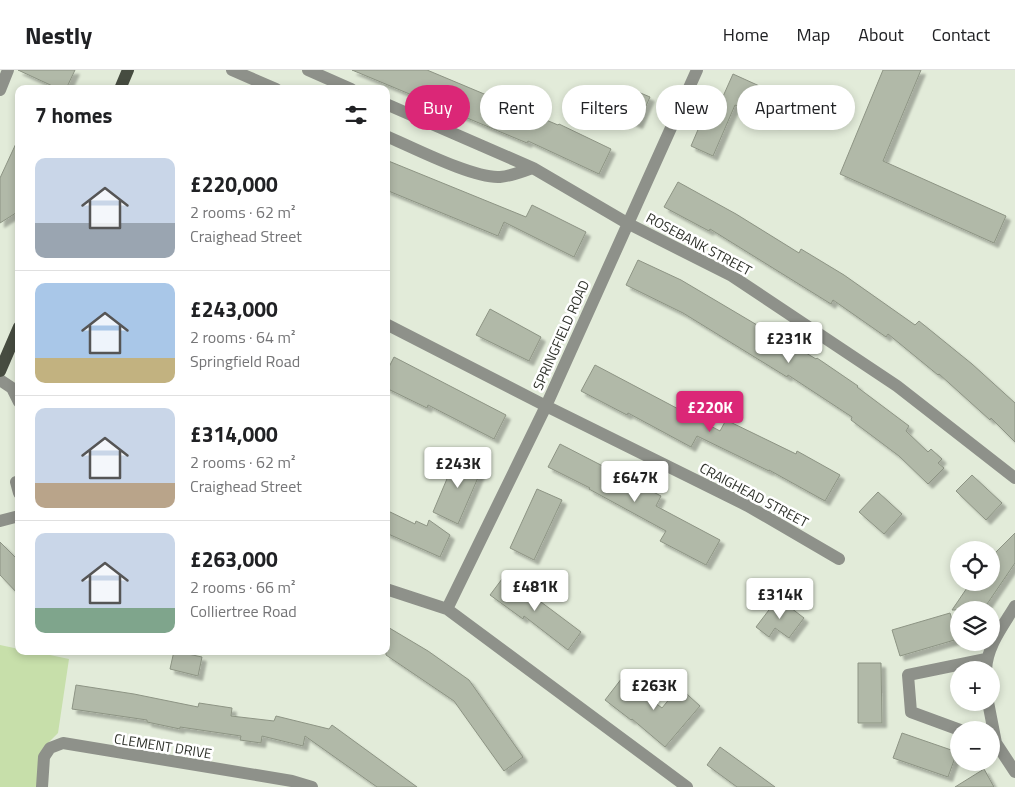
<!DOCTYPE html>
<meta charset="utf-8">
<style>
body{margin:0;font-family:"Titillium Web",sans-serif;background:#f6f6f6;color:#202124;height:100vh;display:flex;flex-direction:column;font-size:19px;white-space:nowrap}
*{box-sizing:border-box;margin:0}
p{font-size:16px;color:#757577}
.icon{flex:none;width:28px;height:28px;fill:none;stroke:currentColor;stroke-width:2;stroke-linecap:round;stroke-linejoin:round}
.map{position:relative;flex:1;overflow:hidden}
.panel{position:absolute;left:15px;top:15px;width:375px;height:570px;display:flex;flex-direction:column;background:#fff;border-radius:10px;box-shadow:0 2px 8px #0003}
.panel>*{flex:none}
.guide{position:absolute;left:405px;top:15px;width:475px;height:45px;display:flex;gap:10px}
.fabs{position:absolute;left:950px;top:471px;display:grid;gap:10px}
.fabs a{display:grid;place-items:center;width:50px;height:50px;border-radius:50%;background:#fff;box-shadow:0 2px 8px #0003;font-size:25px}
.price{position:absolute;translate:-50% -42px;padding:0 11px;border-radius:5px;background:#fff;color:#222;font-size:16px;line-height:32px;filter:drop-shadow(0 1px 2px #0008)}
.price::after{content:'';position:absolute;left:50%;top:30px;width:15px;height:11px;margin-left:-8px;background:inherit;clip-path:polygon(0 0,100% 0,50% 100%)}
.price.on{background:#db2777;color:#fff}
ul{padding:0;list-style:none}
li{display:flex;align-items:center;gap:15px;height:125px;padding:0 20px}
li+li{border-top:1px solid #e0e0e0}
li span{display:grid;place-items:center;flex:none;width:140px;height:100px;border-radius:10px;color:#555}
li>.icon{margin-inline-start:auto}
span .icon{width:60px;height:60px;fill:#fffc;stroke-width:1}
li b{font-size:21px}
h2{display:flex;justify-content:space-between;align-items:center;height:60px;padding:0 20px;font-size:21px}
.tag{padding:0 18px;border-radius:22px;background:#fff;box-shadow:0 2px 8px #0003;font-size:18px;line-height:45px}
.tag.on{background:#db2777;color:#fff}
header{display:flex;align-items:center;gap:30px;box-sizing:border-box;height:70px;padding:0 25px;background:#fff;border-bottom:1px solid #e0e0e0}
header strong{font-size:24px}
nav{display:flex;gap:28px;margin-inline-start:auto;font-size:18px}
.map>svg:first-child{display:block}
.green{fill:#c7dfaa}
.building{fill:#b1b9a8;stroke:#8d9484;filter:url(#shadow)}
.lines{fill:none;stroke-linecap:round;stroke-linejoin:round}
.minor{stroke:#8e918a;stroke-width:12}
.major{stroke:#464c40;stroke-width:12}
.labels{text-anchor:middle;stroke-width:5;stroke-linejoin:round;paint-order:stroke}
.street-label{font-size:14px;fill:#2e312a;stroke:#fff}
</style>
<header>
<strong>Nestly</strong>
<nav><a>Home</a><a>Map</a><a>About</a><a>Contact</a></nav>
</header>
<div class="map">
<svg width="1015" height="717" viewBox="0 0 1015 717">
<defs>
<filter id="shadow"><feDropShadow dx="4.5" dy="4.5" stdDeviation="1" flood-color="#0004"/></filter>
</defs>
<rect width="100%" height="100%" fill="#e2ebd9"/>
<!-- green -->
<path class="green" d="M0,575L19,579V581H31L69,589L58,663L47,674L37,717H0Z"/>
<!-- building -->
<path class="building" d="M18,0H75L66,19H59Z
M352,0H427L558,55L559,54L611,79L599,104L528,71L527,73Z
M883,0H921L883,91L1006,146L994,173L840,104Z
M733,4L788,29L776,54L735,35L713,86L691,76L703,48L712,51Z
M631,19L650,27L638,54L619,46Z
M19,67V141L0,153V108Z
M386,90L526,147L532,135L586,162L574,187L504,152L498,166L386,120Z
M678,112L736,144L799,183L801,179L844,205L915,255L919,251L972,294L1015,333V372L991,348L990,350L939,304L938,305L888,264L886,267L833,230L831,234L710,159L709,161L664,137Z
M638,190L681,210L757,255L758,254L816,289L817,288L858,316L857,317L909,356L906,361L928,382L931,379L942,389L938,393L944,398L928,414L899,386L851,350L852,347L788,305L787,307L683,243L626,215Z
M490,239L541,267L529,291L476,265Z
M394,287L506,345L494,369L428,335L427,338L386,318V303Z
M595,295L720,361L726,350L796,384L797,381L840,405L825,431L769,400V401L697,366L691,377L628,343L627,345L581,321Z
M560,374L661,426L656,436L720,470L706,495L660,471L666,461L589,419L590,418L548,397Z
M457,385L483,396L458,454L433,442Z
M972,405L1002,433L986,450L956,421Z
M537,419L562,430L534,490L510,478Z
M878,422L902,444L884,464L859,442Z
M386,440L415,454L416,451L427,456L429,450L450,465L440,487L386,463Z
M1015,463V493L983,540H952L971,512H991V487Z
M0,472L19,491V525L0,505Z
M505,505L581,562L568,580L524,546L523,549L490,525Z
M778,528L804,548L789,568L775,558L769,567L756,557Z
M950,543L958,569L900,586L892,560Z
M386,556L428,581L469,610L523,687L504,701L454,631L386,585Z
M174,581L202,587L198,606L170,599Z
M858,593H881L882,653H858Z
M622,608L662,638L679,617L700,636L665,677L632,649L631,650L605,630Z
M76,615L134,624L198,637L199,633L232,638L231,646L274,651L276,646L329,659L332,655L417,717H377L305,666L303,676L262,666L261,673L240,670L241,666L180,657V659L147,652V650L72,639Z
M902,663L957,682L948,707L893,688Z
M720,677L775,717H737L707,695Z
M984,699L994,717H955Z"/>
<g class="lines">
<!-- minor -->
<path class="minor" d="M232,0L276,19
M308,0L351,19
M0,20L8,0
M386,34L533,98L627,153L732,206L897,316L1015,408
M386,66C412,77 474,109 500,107C511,106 523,101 533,98
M386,254L546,336L748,436L839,489
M0,310L12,318L19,332
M16,412L19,423
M0,451L19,446
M386,519L447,539L687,717
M447,539L546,336L697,0
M986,600C987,576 1003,556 1015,536
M988,632L996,673L1015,702
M960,660L911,642L908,605L986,589
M42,717L44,687L50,678L63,673L292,711L312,717"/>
<!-- major -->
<path class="major" d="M120,19L128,0
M0,301L19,257"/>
</g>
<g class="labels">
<!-- street labels -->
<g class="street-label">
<text transform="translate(699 174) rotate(28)" y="5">ROSEBANK STREET</text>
<text transform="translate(561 265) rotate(-66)" y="5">SPRINGFIELD ROAD</text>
<text transform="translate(754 425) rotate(28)" y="5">CRAIGHEAD STREET</text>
<text transform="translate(163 676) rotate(9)" y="5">CLEMENT DRIVE</text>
</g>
</g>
</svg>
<div class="fabs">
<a><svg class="icon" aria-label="locate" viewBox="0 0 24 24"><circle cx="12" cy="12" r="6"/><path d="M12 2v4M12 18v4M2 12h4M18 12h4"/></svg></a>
<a><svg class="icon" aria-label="layers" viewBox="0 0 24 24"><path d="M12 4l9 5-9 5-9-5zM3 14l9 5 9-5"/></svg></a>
<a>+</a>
<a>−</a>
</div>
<b class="price" style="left:789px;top:294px">£231K</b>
<b class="price on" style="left:710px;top:363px">£220K</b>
<b class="price" style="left:458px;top:419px">£243K</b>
<b class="price" style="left:635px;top:433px">£647K</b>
<b class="price" style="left:535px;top:542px">£481K</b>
<b class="price" style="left:780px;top:550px">£314K</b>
<b class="price" style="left:654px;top:641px">£263K</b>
<div class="guide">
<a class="tag on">Buy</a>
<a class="tag">Rent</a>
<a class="tag">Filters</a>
<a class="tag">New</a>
<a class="tag">Apartment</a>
</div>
<section class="panel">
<h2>7 homes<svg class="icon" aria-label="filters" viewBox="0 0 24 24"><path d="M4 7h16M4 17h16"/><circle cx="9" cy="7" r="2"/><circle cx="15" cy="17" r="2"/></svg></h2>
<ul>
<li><span style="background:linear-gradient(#c9d6e8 65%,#9aa5b1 0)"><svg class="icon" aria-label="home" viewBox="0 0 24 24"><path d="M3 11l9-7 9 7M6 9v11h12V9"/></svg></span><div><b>£220,000</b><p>2 rooms · 62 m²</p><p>Craighead Street</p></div></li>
<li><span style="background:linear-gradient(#a9c7e8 75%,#c2b280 0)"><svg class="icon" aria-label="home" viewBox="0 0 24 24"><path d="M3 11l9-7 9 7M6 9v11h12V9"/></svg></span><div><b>£243,000</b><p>2 rooms · 64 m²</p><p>Springfield Road</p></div></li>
<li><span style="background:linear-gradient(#c9d6e8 75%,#b9a48a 0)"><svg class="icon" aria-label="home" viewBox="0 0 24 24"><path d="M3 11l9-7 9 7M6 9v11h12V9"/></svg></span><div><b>£314,000</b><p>2 rooms · 62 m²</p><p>Craighead Street</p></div></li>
<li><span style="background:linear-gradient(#c9d6e8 75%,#7fa58c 0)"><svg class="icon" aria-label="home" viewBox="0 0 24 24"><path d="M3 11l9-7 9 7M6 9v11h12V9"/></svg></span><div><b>£263,000</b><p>2 rooms · 66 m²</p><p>Colliertree Road</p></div></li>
</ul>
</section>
</div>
